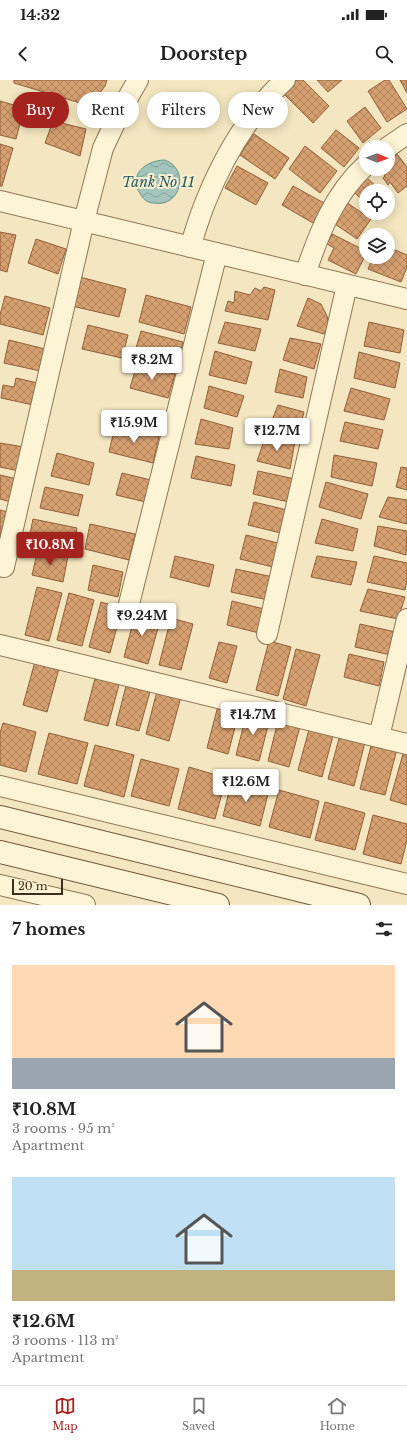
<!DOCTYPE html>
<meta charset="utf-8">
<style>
body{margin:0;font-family:"Libre Baskerville",serif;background:#f2f2f2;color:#222;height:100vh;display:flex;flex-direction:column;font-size:15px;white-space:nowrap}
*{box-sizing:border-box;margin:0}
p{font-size:13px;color:#767676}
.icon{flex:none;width:22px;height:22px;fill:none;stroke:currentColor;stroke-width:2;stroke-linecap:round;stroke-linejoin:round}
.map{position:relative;height:825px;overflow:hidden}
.panel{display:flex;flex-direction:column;background:#fff;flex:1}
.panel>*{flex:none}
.hud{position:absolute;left:12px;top:12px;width:383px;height:36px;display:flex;gap:8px}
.needle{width:26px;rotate:91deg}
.fabs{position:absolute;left:359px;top:60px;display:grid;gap:8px}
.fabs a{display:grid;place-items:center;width:36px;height:36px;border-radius:50%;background:#fff;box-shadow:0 2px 10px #0003;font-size:20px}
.scale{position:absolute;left:12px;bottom:10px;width:51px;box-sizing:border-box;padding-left:4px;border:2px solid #3d2d1c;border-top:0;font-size:11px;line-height:14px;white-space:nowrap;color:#3d2d1c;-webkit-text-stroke:3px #faf0d1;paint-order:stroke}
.price{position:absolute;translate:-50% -34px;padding:0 9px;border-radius:4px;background:#fff;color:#222;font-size:13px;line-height:26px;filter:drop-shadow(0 1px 2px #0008)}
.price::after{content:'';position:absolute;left:50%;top:24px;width:12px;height:9px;margin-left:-6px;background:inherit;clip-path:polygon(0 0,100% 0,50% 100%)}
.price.current{background:#a5231e;color:#fff}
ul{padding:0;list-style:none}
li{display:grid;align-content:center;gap:8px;height:212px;padding:0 12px}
li span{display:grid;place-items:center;height:124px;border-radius:0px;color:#555}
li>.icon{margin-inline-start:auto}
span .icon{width:72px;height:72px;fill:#fffc;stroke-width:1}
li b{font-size:17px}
h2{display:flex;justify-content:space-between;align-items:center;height:48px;padding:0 12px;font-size:17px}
.pill{padding:0 14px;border-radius:18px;background:#fff;box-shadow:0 2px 10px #0003;font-size:14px;line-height:36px}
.pill.current{background:#a5231e;color:#fff}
.status{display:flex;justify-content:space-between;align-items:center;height:28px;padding:0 20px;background:#fff;direction:ltr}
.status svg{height:11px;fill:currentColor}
header{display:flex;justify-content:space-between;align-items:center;height:52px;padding:0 12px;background:#fff;font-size:18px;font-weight:700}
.tabs{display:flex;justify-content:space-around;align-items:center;height:56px;border-top:1px solid #e0e0e0;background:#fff;font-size:11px;color:#767676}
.tabs a{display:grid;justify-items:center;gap:2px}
.tabs .current{color:#a5231e}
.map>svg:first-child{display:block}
.water{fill:url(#water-waves);stroke:#69948b}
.building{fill:url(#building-cross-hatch);stroke:#915f38}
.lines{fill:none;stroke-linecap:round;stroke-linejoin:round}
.minor-casing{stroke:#8f7755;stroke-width:22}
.secondary-casing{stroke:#715739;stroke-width:24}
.minor{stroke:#fdf3d5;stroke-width:20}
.secondary{stroke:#fdf3d5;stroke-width:22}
.labels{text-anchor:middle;stroke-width:4;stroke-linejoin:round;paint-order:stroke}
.water-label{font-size:14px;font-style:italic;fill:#295e5d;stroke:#faf0d1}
</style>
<div class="status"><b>14:32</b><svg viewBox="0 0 49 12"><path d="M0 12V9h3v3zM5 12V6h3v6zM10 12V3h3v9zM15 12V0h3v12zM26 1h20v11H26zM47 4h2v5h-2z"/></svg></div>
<header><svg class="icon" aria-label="back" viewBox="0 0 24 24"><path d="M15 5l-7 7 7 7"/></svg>Doorstep<svg class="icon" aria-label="search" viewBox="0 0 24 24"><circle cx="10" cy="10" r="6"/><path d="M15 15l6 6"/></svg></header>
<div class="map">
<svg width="407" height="825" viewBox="0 0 407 825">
<defs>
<pattern id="water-waves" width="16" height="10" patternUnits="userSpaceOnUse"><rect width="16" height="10" fill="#a3c5bc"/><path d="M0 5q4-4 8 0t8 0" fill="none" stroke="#86a098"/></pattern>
<pattern id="building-cross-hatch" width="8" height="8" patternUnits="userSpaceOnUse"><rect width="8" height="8" fill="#d6a071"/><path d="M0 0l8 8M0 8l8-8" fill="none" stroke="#af835c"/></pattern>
</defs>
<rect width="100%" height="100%" fill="#f3e6c0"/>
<!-- water -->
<path class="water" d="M165,80C190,89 181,128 154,123C148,123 144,120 141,115C127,96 145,80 165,80Z"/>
<!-- building -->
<path class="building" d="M14,0H107L105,6L90,26L14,3Z
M295,0H303L329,26L313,43L283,13Z
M317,0H342L328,12Z
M385,0H389L407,29L387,42L368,11Z
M400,0H407V13Z
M0,21L24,28L16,59L0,55Z
M365,27L381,48L363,63L347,41Z
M53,41L86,49L80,76L45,63Z
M336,50L359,68L344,87L321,68Z
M254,54L289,78L275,99L240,75Z
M0,64L13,68L2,106H0Z
M305,66L337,91L320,113L289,89Z
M393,69L407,87V106L398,113L390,102L388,105L383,98L385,96L380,89H388V74Z
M237,86L268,103L256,125L225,108Z
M364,95L381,111H366V124L351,109Z
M293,106L324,123L313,143L282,125Z
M343,120L371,139L357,159L329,140Z
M0,152L16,155L7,192L0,190Z
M332,154L366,171V174L356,194L328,180L334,168L327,164Z
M36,159L66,169L58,194L28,183Z
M388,167L407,175V187L401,202L368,189L373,177H388Z
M80,197L126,209L119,237L72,226Z
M264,207L275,210L268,240L225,231L228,221L234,223L235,211L250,215L255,208L261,211Z
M146,215L191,227L184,254L139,242Z
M5,216L50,228L43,255L0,244V235Z
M308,218L321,224L327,236L330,251L324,254L297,246Z
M225,242L261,249L255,271L218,263Z
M369,242L404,250L400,273L364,266Z
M88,245L128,255L122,278L82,269Z
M141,251L183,262L176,287L134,275Z
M290,258L321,264L314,289L283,280Z
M9,260L45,269L40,291L4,283Z
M215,271L252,282L246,304L209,295Z
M359,272L400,283L395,308L354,298Z
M137,284L175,294L168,318L130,308Z
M280,289L307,297L303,318L275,312Z
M16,298L42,304L38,326L1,318L3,305L14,307Z
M209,306L244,316L237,337L204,328Z
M351,308L390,319L384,340L344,331Z
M278,325L304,332L299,351L271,343Z
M201,339L233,348L229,369L195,364Z
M345,342L383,350L378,369L340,361Z
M115,346L159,356L153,383L109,372Z
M266,355L295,361L290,389L257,381Z
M0,363L24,367L19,391L0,387Z
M57,373L94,383L89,405L51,396Z
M334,375L377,383L372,406L331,397Z
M196,376L235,385L231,406L191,398Z
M401,387L407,388V410L396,407Z
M258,391L295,399L289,422L253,414Z
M122,393L159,402L154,424L116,415Z
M0,395L17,399L11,422L0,419Z
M326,402L368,414L361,439L319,427Z
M45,407L83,415L78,436L40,428Z
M388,417L407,420V444L379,437Z
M254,422L287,430L281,453L248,445Z
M0,430L8,432L3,455L0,454Z
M33,439L77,448L73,468L29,459Z
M322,439L358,449L353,471L315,463Z
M90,444L135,454L129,480L85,469Z
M378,446L407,451L406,475L374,466Z
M246,455L282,464L277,488L240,479Z
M38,469L68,476L63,502L32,495Z
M175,476L214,485L209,507L170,497Z
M317,476L357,482L351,505L311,497Z
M374,476L407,483V500L405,510L367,502Z
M93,485L123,492L118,517L88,510Z
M236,489L273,497L268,520L231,512Z
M37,507L62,513L49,561L25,555Z
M368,509L405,517L398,539L360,531Z
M69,513L94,520L82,566L57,560Z
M232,521L264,529L259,553L227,545Z
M101,522L122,528L110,573L89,567Z
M136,531L161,537L148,584L124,577Z
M171,538L193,544L181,590L159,585Z
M360,544L400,553L395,576L355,567Z
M269,561L291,567L278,616L256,610Z
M219,562L237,566L227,603L209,598Z
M296,569L320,575L306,626L283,619Z
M349,574L384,582L379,606L344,597Z
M36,578L60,585L47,632L23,625Z
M97,591L121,597L108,646L84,640Z
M127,602L151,608L139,651L116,645Z
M158,607L182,613L169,661L146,654Z
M219,622L240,628L228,674L207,668Z
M247,632L270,638L259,681L236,675Z
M279,637L301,643L289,687L268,681Z
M3,643L36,652L26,692L0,685V653Z
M310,646L334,652L322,697L298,690Z
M49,653L88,663L77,704L38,694Z
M340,655L365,662L354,706L328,699Z
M372,662L397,669L385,715L360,709Z
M95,665L134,675L124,717L84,706Z
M405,667H407V725L390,720Z
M141,679L179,689L169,726L131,716Z
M189,687L226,698L215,739L178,729Z
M232,700L269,710L260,746L223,736Z
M279,710L319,721L310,758L269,747Z
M325,722L365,733L355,770L315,760Z
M373,735L407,744V760L401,784L363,774Z"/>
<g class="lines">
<!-- minor casing -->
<g class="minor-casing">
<path id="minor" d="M388,67L407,54
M0,121L407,219
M190,167C195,152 199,138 205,123C223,78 249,33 285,0
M305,195C318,155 334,114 366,85
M4,487L84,141L103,68L122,28L138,0
M129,524L217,173
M267,554L347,205
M0,565L407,664
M379,657L407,539
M0,706L407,804
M0,805L85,825"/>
</g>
<!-- secondary casing -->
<g class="secondary-casing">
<path id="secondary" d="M0,737L359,825
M0,772L218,825"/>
</g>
<!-- minor -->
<use href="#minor" class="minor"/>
<!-- secondary -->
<use href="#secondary" class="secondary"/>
</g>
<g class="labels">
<!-- water labels -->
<g class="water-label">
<text x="158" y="107">Tank No 11</text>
</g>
</g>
</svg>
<div class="fabs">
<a><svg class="needle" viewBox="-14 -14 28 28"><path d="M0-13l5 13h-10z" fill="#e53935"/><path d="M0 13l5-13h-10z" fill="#767676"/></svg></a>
<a><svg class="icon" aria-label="locate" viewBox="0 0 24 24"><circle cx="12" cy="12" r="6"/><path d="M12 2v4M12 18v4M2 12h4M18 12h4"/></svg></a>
<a><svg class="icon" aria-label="layers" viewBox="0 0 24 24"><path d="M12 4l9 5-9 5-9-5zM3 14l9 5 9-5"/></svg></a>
</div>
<div class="scale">20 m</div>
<b class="price" style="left:152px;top:301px">₹8.2M</b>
<b class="price" style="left:134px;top:364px">₹15.9M</b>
<b class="price" style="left:277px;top:372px">₹12.7M</b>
<b class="price current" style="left:50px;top:486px">₹10.8M</b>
<b class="price" style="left:142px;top:557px">₹9.24M</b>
<b class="price" style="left:253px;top:656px">₹14.7M</b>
<b class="price" style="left:246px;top:723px">₹12.6M</b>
<div class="hud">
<a class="pill current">Buy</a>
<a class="pill">Rent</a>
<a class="pill">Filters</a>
<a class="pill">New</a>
</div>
</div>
<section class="panel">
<h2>7 homes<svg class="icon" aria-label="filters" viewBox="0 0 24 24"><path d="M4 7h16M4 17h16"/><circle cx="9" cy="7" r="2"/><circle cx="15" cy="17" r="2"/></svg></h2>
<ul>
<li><span style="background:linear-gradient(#ffd9b3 75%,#9aa5b1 0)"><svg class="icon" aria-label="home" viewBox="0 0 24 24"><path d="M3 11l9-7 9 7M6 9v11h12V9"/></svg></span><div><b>₹10.8M</b><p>3 rooms · 95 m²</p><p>Apartment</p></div></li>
<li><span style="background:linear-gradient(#bfe0f5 75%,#c2b280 0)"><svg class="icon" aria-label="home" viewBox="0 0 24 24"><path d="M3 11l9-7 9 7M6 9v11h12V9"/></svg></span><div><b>₹12.6M</b><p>3 rooms · 113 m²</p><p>Apartment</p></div></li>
</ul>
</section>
<nav class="tabs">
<a class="current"><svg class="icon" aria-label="map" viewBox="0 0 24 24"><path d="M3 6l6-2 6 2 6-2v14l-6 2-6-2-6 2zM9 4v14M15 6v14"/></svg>Map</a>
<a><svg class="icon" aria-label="saved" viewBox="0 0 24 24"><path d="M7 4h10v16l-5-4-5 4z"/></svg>Saved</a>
<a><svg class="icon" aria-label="home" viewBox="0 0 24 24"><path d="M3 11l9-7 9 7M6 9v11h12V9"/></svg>Home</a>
</nav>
